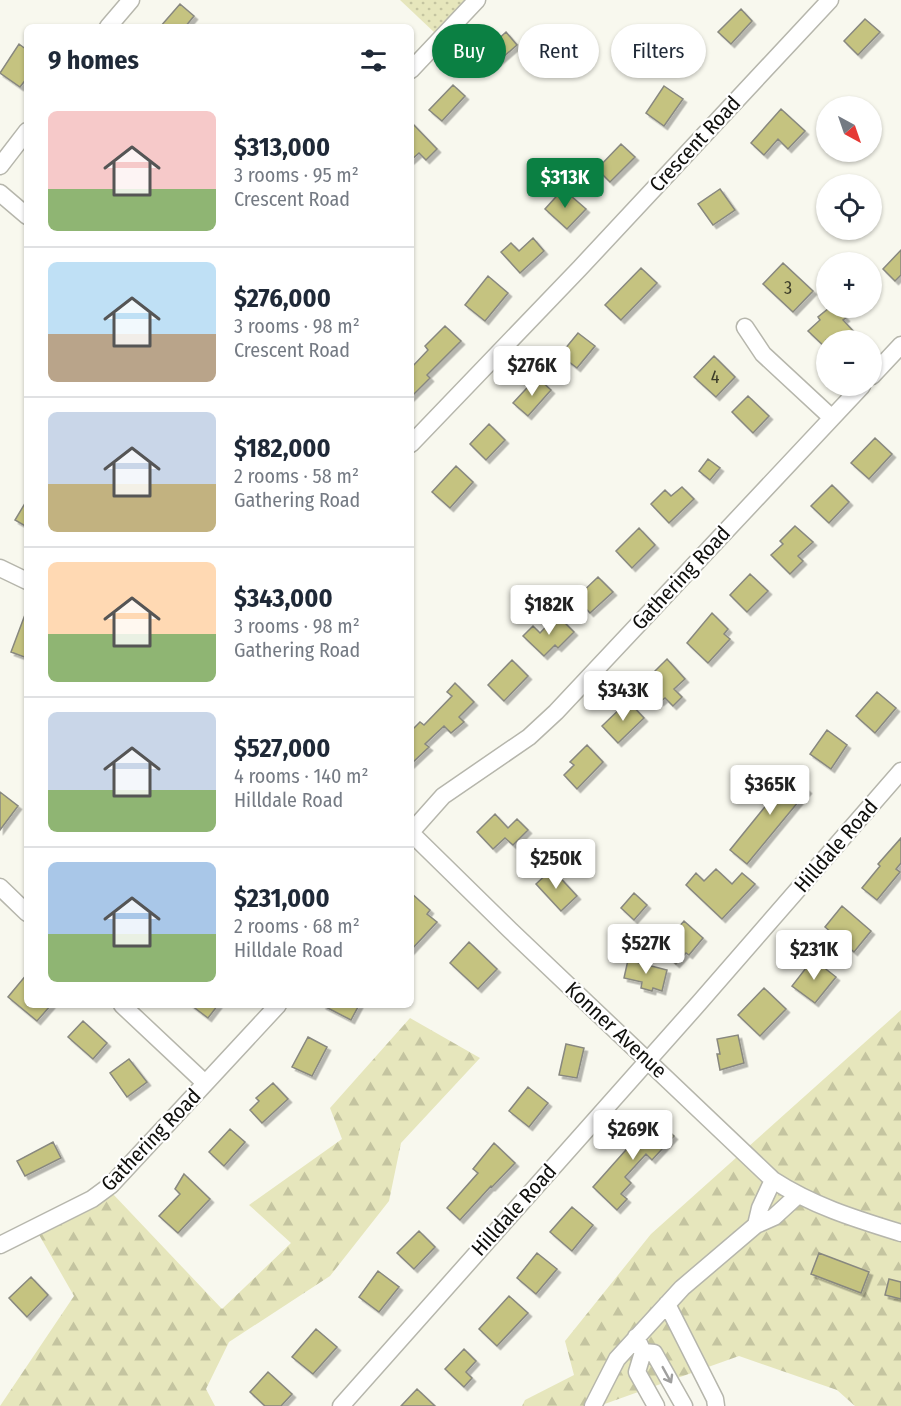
<!DOCTYPE html>
<meta charset="utf-8">
<style>
body{margin:0;font-family:"Fira Sans Condensed",sans-serif;background:#f2f2f3;color:#1f2937;height:100vh;display:flex;flex-direction:column;font-size:22px;white-space:nowrap}
*{box-sizing:border-box;margin:0}
p{font-size:20px;color:#747a83}
.icon{flex:none;width:33px;height:33px;fill:none;stroke:currentColor;stroke-width:2;stroke-linecap:round;stroke-linejoin:round}
.map{position:relative;flex:1;overflow:hidden}
.panel{position:absolute;left:24px;top:24px;width:390px;height:984px;display:flex;flex-direction:column;background:#fff;border-radius:9px;box-shadow:0 2px 4px #0004}
.panel>*{flex:none}
.banner{position:absolute;left:432px;top:24px;width:378px;height:54px;display:flex;gap:12px}
.needle{width:39px;rotate:140deg}
.buttons{position:absolute;left:816px;top:96px;display:grid;gap:12px}
.buttons a{display:grid;place-items:center;width:66px;height:66px;border-radius:50%;background:#fff;box-shadow:0 2px 4px #0004;font-size:30px}
.price{position:absolute;translate:-50% -51px;padding:0 14px;border-radius:6px;background:#fff;color:#222;font-size:20px;line-height:39px;filter:drop-shadow(0 2px 3px #0008)}
.price::after{content:'';position:absolute;left:50%;top:36px;width:18px;height:14px;margin-left:-9px;background:inherit;clip-path:polygon(0 0,100% 0,50% 100%)}
.price.on{background:#0b8043;color:#fff}
ul{padding:0;list-style:none}
li{display:flex;align-items:center;gap:18px;height:150px;padding:0 24px}
li+li{border-top:2px solid #e0e1e3}
li span{display:grid;place-items:center;flex:none;width:168px;height:120px;border-radius:9px;color:#555}
li>.icon{margin-inline-start:auto}
span .icon{width:72px;height:72px;fill:#fffc;stroke-width:1}
li b{font-size:26px}
h2{display:flex;justify-content:space-between;align-items:center;height:72px;padding:0 24px;font-size:26px}
.tag{padding:0 21px;border-radius:27px;background:#fff;box-shadow:0 2px 4px #0004;font-size:21px;line-height:54px}
.tag.on{background:#0b8043;color:#fff}
.map>svg:first-child{display:block}
.forest{fill:url(#forest-firs)}
.park{fill:url(#park-dots)}
.building{fill:#c5c380;stroke:#88887f;stroke-width:1.5;filter:url(#shadow)}
.lines{fill:none;stroke-linecap:round;stroke-linejoin:round}
.minor-casing{stroke:#b6b6ac;stroke-width:19}
.minor{stroke:#fff;stroke-width:16}
.oneway{stroke:#9f9f9e}
.labels{text-anchor:middle;stroke-width:4.5;stroke-linejoin:round;paint-order:stroke}
.number-label{font-size:18px;fill:#3c3c29}
.street-label{font-size:21px;fill:#0f0f0c;stroke:#fff}
</style>
<div class="map">
<svg width="901" height="1406" viewBox="0 0 901 1406">
<defs>
<pattern id="forest-firs" width="22" height="20" patternUnits="userSpaceOnUse" patternTransform="scale(1.5)"><rect width="22" height="20" fill="#e6e6bc"/><path d="M5 1l3.5 6h-7zM16 11l3.5 6h-7z" fill="#c4c4a0"/></pattern>
<pattern id="park-dots" width="8" height="8" patternUnits="userSpaceOnUse" patternTransform="scale(1.5)"><rect width="8" height="8" fill="#e6e6bc"/><path d="M2 2h.1M6 6h.1" fill="none" stroke="#c4c4a0" stroke-width="1.8" stroke-linecap="round"/></pattern>
<filter id="shadow"><feDropShadow dx="3.5" dy="3.5" stdDeviation="0" flood-color="#0004"/></filter>
</defs>
<rect width="100%" height="100%" fill="#f8f8ee"/>
<!-- forest -->
<path class="forest" d="M901,1010V1406H855L837,1390L739,1356L599,1406H522L525,1400L574,1375L565,1341L651,1234Z
M410,1018L480,1058L401,1143L389,1201L330,1276L229,1342L206,1389L215,1406H0L74,1296L38,1233L112,1193L222,1309L291,1243L249,1205L342,1139L330,1108Z"/>
<!-- park -->
<path class="park" d="M400,0H470L435,33Z"/>
<!-- building -->
<path class="building" d="M180,4L194,16L185,27H160Z
M741,9L752,21L731,44L718,32Z
M865,19L880,32L858,55L844,41Z
M506,32L517,45L494,65L483,53Z
M19,44L27,50V78L20,87L0,73Z
M453,85L465,96L442,121L429,110Z
M664,86L683,99L664,126L646,113Z
M781,109L805,131L788,149L778,139L764,155L751,143Z
M411,122L437,149L426,160L419,153L411,160Z
M621,144L635,157L610,182L597,169Z
M563,189L586,209L567,229L545,209Z
M720,189L735,210L713,225L698,204Z
M533,238L544,251L520,273L501,252L511,243L519,251Z
M901,250V275L895,281L883,269Z
M783,263L813,291L793,312L763,284Z
M641,268L657,283L621,320L605,305Z
M488,276L508,293L485,321L465,305Z
M829,308H836L846,318L843,320L855,333L847,340H826V348L808,331L820,320L818,317Z
M445,326L461,341L427,375L430,378L411,397V368L428,350L425,346Z
M578,333L595,346L577,368L560,355Z
M714,356L735,377L716,397L694,377Z
M537,377L551,390L528,416L513,403Z
M748,396L769,416L753,433L732,412Z
M489,424L505,440L486,460L470,444Z
M875,438L892,454L869,479L851,463Z
M708,459L720,468L710,480L699,471Z
M456,466L473,482L450,508L432,492Z
M832,485L849,502L829,523L811,506Z
M682,487L694,499L669,523L651,504L665,490L671,496Z
M27,500V527L15,520Z
M795,526L813,542L798,556L803,561L790,574L771,555L783,544L780,541Z
M639,528L655,545L632,568L616,551Z
M750,574L768,591L747,612L730,595Z
M598,577L613,592L590,613L576,598Z
M26,612H27V658L11,652Z
M712,613L728,629L724,634L730,639L708,663L687,643Z
M557,615L574,632L558,648L555,645L544,656L523,636L533,626L540,633Z
M667,659L685,679L674,689L682,697L673,706L665,698L660,702L647,688L655,679L651,675Z
M512,660L528,676L504,701L488,685Z
M455,683L474,702L459,717L464,722L451,733L444,726L425,744L429,747L411,764V731L420,722L424,725L452,696L447,692Z
M877,692L896,708L875,733L856,716Z
M628,701L644,718L618,743L602,726Z
M827,730L847,745L831,769L810,754Z
M587,745L603,762L577,789L564,775L574,765L570,762Z
M787,771L808,790L747,864L730,850L768,803L763,799Z
M0,792L18,806L0,830Z
M495,814L508,828L517,819L528,830L513,845L505,838L493,849L477,832Z
M901,838V863L896,869L900,872L877,900L862,888L880,866L878,864Z
M552,869L577,896L561,911L536,884Z
M716,869L732,884L742,873L755,884L722,919L686,885L696,873L704,881Z
M411,893L430,910L427,914L437,922L411,950Z
M634,893L647,905L634,920L621,908Z
M842,906L871,931L854,952L825,927Z
M684,921L703,938L689,955L686,953L676,964L659,949L669,938L663,933L670,925L676,930Z
M469,942L497,969L478,989L450,963Z
M813,959L836,977L815,1003L792,986Z
M628,960L667,970L662,991L653,988L652,991L641,988L642,982L624,978Z
M27,974V1005H51L37,1021L8,997Z
M764,988L786,1009L760,1036L738,1015Z
M191,1005H218L208,1018Z
M322,1005H359L351,1020Z
M83,1021L107,1043L93,1059L68,1037Z
M738,1035L744,1063L720,1070L717,1054H720L717,1039Z
M308,1037L327,1047L312,1076L292,1067Z
M566,1044L584,1048L577,1078L559,1075Z
M129,1059L147,1082L127,1097L110,1073Z
M273,1083L288,1099L262,1123L250,1110L259,1101L256,1098Z
M528,1087L548,1103L529,1127L509,1111Z
M652,1116L674,1136L652,1160L646,1154L625,1177L631,1183L621,1194L627,1199L617,1210L593,1187L633,1142L631,1140Z
M230,1129L245,1142L224,1166L209,1152Z
M53,1142L61,1158L25,1176L17,1161Z
M494,1143L515,1163L492,1187L491,1186L460,1220L447,1208L478,1173L473,1169Z
M184,1174L210,1199L178,1233L159,1216L180,1194L175,1189Z
M572,1207L593,1225L572,1251L550,1232Z
M419,1231L435,1247L414,1269L397,1253Z
M537,1253L557,1269L536,1294L517,1278Z
M819,1253L869,1272L861,1293L811,1274Z
M378,1271L399,1287L379,1312L359,1297Z
M31,1277L48,1295L27,1317L9,1298Z
M889,1279L901,1282V1299L885,1295Z
M509,1296L528,1313L497,1346L479,1329Z
M316,1329L337,1347L313,1374L292,1357Z
M464,1349L476,1361L466,1372L472,1378L464,1387L445,1369Z
M268,1372L292,1394L281,1406H265L250,1392Z
M417,1389L435,1406H401Z"/>
<g class="lines">
<!-- minor casing -->
<g class="minor-casing">
<path id="minor" d="M108,27L131,0
M411,70L477,0
M0,166L27,131
M0,193L27,216
M745,327L763,354L832,418
M872,376L901,345
M411,444L580,268L830,0
M0,568L27,581
M411,832L443,796L529,737L556,712L862,386
M411,833L510,930L773,1180C813,1206 856,1219 901,1233
M0,887L27,913
M122,1005L205,1083
M756,1225L760,1208L773,1180
M0,1245L92,1199L111,1185L278,1005
M667,1304L715,1399L716,1406
M636,1337L643,1352L637,1372L656,1406
M643,1352L654,1353L684,1406
M341,1406L699,1003L901,771
M593,1406L617,1359L682,1288L756,1225L774,1217L798,1195"/>
</g>
<!-- minor -->
<use href="#minor" class="minor"/>
</g>
<!-- one-way arrows -->
<defs><path id="oneway-shaft" d="M-6 0H5M1.5-3L5.5 0L1.5 3" fill="none" stroke-width="1.6" stroke-linecap="round" stroke-linejoin="round" transform="scale(1.5)"/></defs>
<use class="oneway" href="#oneway-shaft" transform="translate(667 1375) rotate(61)"/>
<g class="labels">
<!-- number labels -->
<g class="number-label">
<text x="788" y="294">3</text>
<text x="715" y="383">4</text>
</g>
<!-- street labels -->
<g class="street-label">
<text transform="translate(695 144) rotate(-47)" y="7">Crescent Road</text>
<text transform="translate(681 578) rotate(-47)" y="7">Gathering Road</text>
<text transform="translate(836 846) rotate(-49)" y="7">Hilldale Road</text>
<text transform="translate(616 1030) rotate(43)" y="7">Konner Avenue</text>
<text transform="translate(151 1140) rotate(-46)" y="7">Gathering Road</text>
<text transform="translate(514 1210) rotate(-48)" y="7">Hilldale Road</text>
</g>
</g>
</svg>
<div class="buttons">
<a><svg class="needle" viewBox="-14 -14 28 28"><path d="M0-13l5 13h-10z" fill="#e53935"/><path d="M0 13l5-13h-10z" fill="#747a83"/></svg></a>
<a><svg class="icon" aria-label="locate" viewBox="0 0 24 24"><circle cx="12" cy="12" r="6"/><path d="M12 2v4M12 18v4M2 12h4M18 12h4"/></svg></a>
<a>+</a>
<a>−</a>
</div>
<b class="price on" style="left:565px;top:209px">$313K</b>
<b class="price" style="left:532px;top:397px">$276K</b>
<b class="price" style="left:549px;top:636px">$182K</b>
<b class="price" style="left:623px;top:722px">$343K</b>
<b class="price" style="left:770px;top:816px">$365K</b>
<b class="price" style="left:556px;top:890px">$250K</b>
<b class="price" style="left:646px;top:975px">$527K</b>
<b class="price" style="left:814px;top:981px">$231K</b>
<b class="price" style="left:633px;top:1161px">$269K</b>
<div class="banner">
<a class="tag on">Buy</a>
<a class="tag">Rent</a>
<a class="tag">Filters</a>
</div>
<section class="panel">
<h2>9 homes<svg class="icon" aria-label="filters" viewBox="0 0 24 24"><path d="M4 7h16M4 17h16"/><circle cx="9" cy="7" r="2"/><circle cx="15" cy="17" r="2"/></svg></h2>
<ul>
<li><span style="background:linear-gradient(#f6c9c9 65%,#8fb573 0)"><svg class="icon" aria-label="home" viewBox="0 0 24 24"><path d="M3 11l9-7 9 7M6 9v11h12V9"/></svg></span><div><b>$313,000</b><p>3 rooms · 95 m²</p><p>Crescent Road</p></div></li>
<li><span style="background:linear-gradient(#bfe0f5 60%,#b9a48a 0)"><svg class="icon" aria-label="home" viewBox="0 0 24 24"><path d="M3 11l9-7 9 7M6 9v11h12V9"/></svg></span><div><b>$276,000</b><p>3 rooms · 98 m²</p><p>Crescent Road</p></div></li>
<li><span style="background:linear-gradient(#c9d6e8 60%,#c2b280 0)"><svg class="icon" aria-label="home" viewBox="0 0 24 24"><path d="M3 11l9-7 9 7M6 9v11h12V9"/></svg></span><div><b>$182,000</b><p>2 rooms · 58 m²</p><p>Gathering Road</p></div></li>
<li><span style="background:linear-gradient(#ffd9b3 60%,#8fb573 0)"><svg class="icon" aria-label="home" viewBox="0 0 24 24"><path d="M3 11l9-7 9 7M6 9v11h12V9"/></svg></span><div><b>$343,000</b><p>3 rooms · 98 m²</p><p>Gathering Road</p></div></li>
<li><span style="background:linear-gradient(#c9d6e8 65%,#8fb573 0)"><svg class="icon" aria-label="home" viewBox="0 0 24 24"><path d="M3 11l9-7 9 7M6 9v11h12V9"/></svg></span><div><b>$527,000</b><p>4 rooms · 140 m²</p><p>Hilldale Road</p></div></li>
<li><span style="background:linear-gradient(#a9c7e8 60%,#8fb573 0)"><svg class="icon" aria-label="home" viewBox="0 0 24 24"><path d="M3 11l9-7 9 7M6 9v11h12V9"/></svg></span><div><b>$231,000</b><p>2 rooms · 68 m²</p><p>Hilldale Road</p></div></li>
</ul>
</section>
</div>
